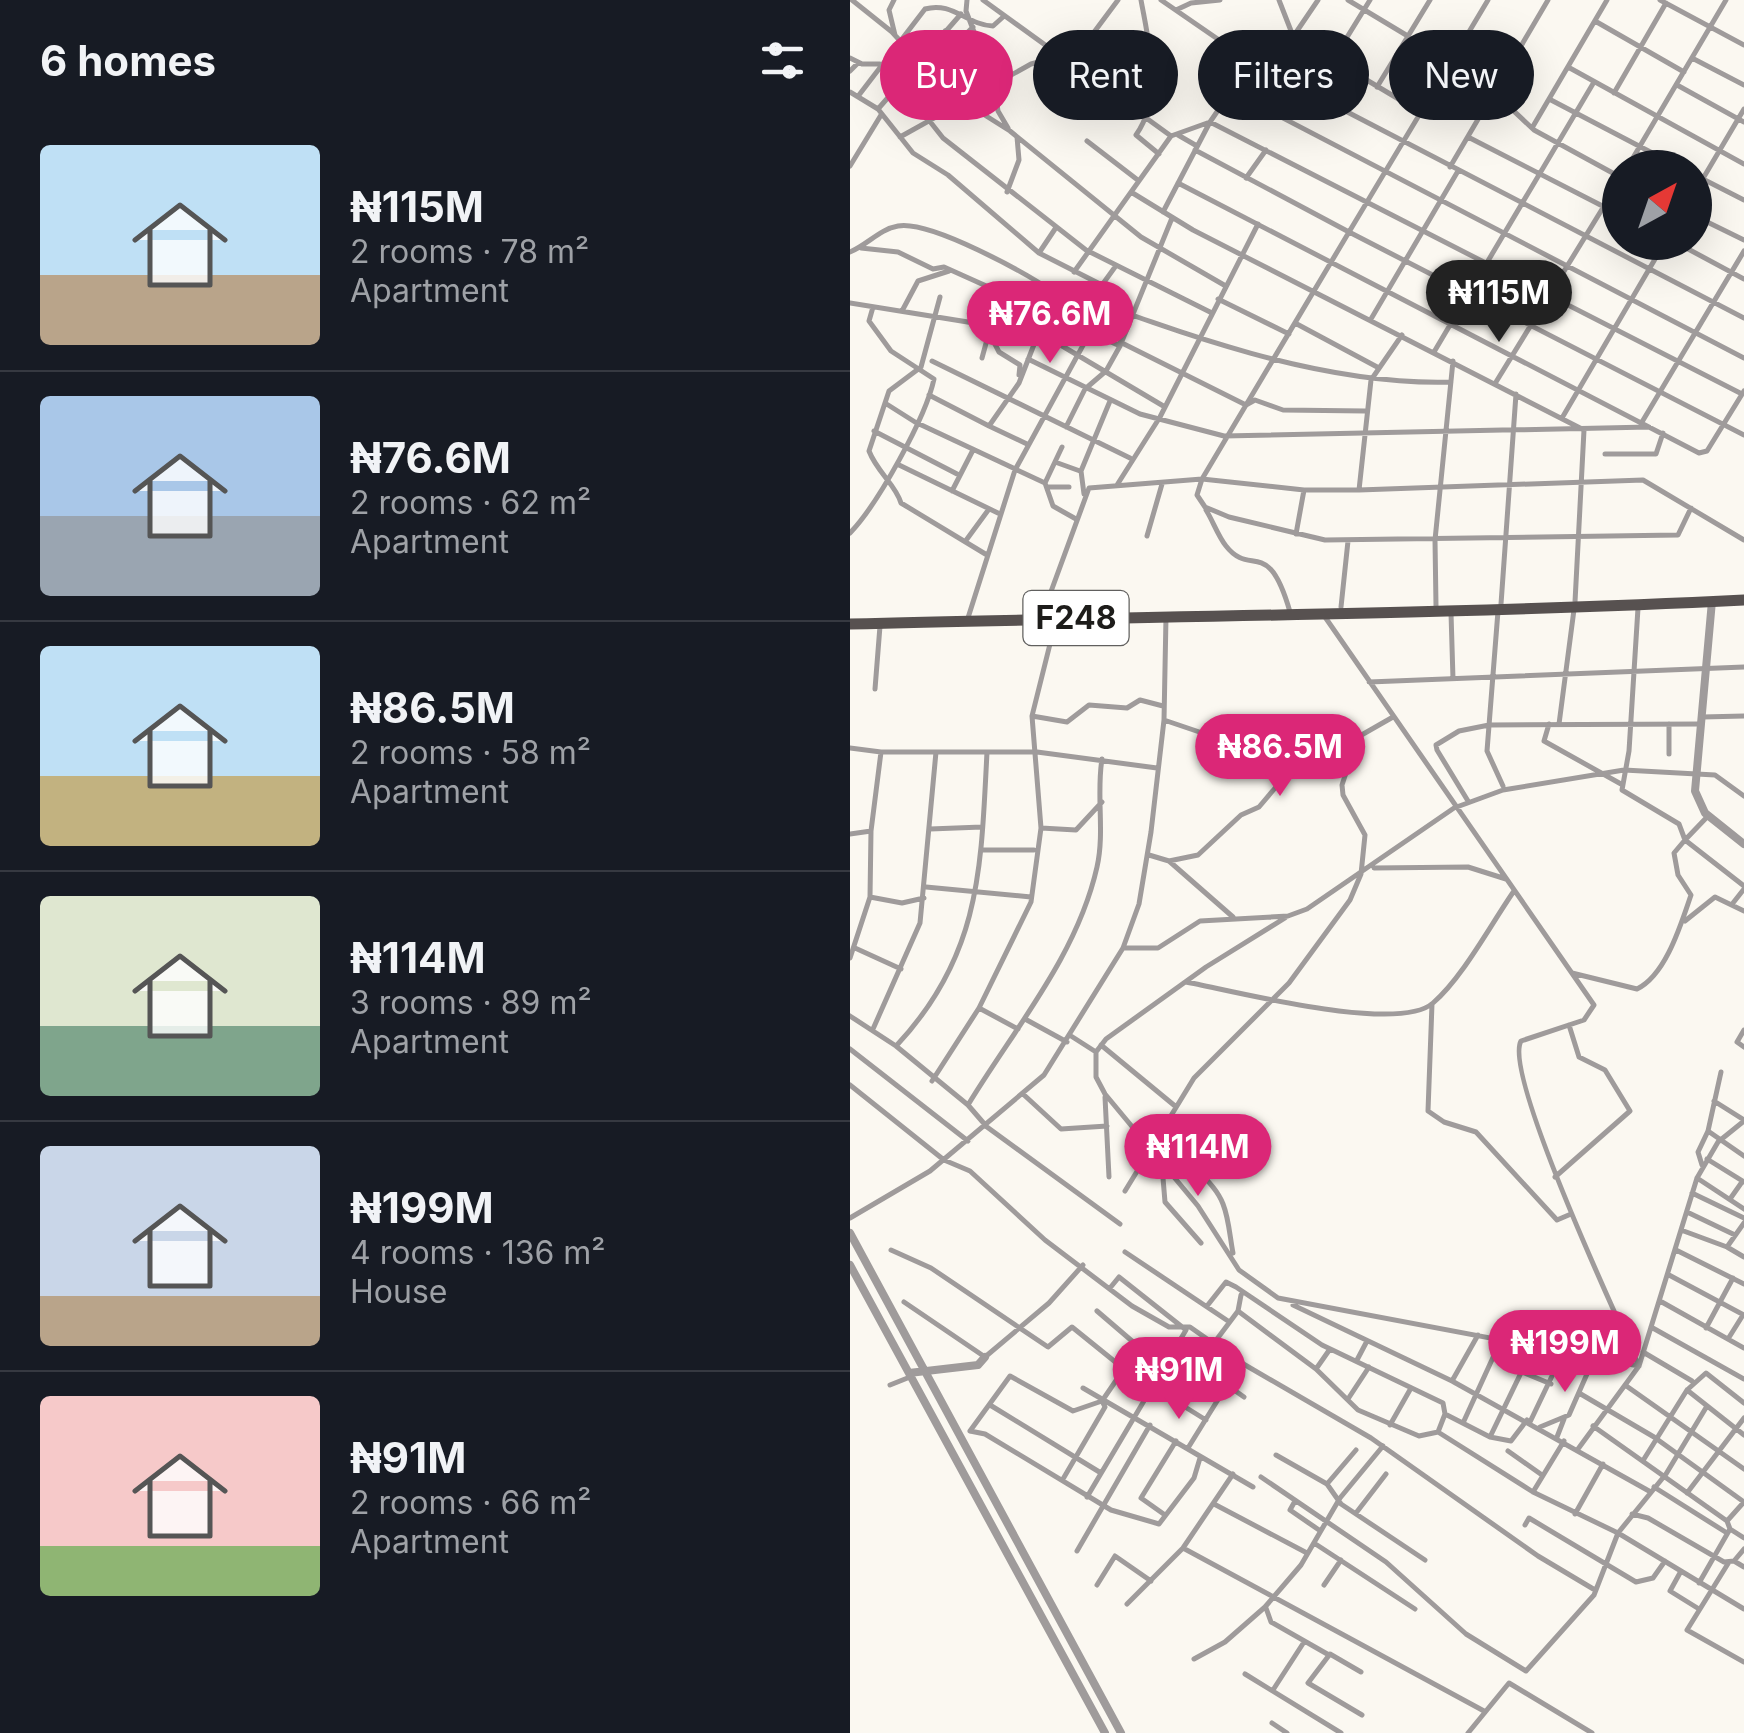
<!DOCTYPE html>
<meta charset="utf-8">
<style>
body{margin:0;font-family:Inter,sans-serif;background:#242831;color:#f1f3f6;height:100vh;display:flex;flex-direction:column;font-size:38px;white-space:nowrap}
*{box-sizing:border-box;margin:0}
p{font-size:32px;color:#9ea1a6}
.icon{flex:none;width:55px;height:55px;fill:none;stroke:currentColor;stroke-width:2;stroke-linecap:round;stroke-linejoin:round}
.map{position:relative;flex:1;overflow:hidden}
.sheet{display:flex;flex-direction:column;background:#171b24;width:850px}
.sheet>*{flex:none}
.guide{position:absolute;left:30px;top:30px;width:712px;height:90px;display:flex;gap:20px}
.needle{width:65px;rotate:40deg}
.tools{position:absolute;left:752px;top:150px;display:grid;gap:20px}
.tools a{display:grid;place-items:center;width:110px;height:110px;border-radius:50%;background:#171b24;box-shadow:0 10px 40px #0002;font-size:50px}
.price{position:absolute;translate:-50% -85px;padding:0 22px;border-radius:35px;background:#db2777;color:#fff;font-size:32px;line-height:65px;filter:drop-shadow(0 2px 5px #0008)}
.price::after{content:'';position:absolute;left:50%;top:60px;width:30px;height:22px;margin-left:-15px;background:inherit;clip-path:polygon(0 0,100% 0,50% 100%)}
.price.on{background:#222;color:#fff}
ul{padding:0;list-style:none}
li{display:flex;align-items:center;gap:30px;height:250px;padding:0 40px}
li+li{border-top:2px solid #363941}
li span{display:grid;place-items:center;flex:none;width:280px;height:200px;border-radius:10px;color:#555}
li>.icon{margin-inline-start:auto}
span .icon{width:120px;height:120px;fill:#fffc;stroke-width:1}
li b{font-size:42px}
h2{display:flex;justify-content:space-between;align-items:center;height:120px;padding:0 40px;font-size:42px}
.tag{padding:0 35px;border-radius:45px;background:#171b24;box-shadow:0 10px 40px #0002;font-size:35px;line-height:90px}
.tag.on{background:#db2777;color:#fff}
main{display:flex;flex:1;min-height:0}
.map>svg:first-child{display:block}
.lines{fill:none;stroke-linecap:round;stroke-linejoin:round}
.minor{stroke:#9f9b9b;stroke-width:5}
.tertiary{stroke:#9f9b9b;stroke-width:8}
.primary{stroke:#575150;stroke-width:11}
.labels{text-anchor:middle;stroke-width:8;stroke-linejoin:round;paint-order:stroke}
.shield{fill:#fff;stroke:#61605f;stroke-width:2.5}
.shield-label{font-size:32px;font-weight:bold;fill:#1d1c1a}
</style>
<main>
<section class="sheet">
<h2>6 homes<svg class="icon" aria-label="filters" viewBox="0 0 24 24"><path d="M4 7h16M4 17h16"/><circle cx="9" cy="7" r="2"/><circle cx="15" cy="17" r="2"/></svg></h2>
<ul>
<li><span style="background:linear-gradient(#bfe0f5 65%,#b9a48a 0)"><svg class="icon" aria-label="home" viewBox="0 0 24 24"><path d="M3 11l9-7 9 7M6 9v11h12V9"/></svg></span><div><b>₦115M</b><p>2 rooms · 78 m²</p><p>Apartment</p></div></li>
<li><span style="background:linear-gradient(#a9c7e8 60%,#9aa5b1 0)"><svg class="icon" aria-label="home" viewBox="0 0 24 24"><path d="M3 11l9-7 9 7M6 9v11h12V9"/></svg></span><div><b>₦76.6M</b><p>2 rooms · 62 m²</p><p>Apartment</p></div></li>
<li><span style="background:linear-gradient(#bfe0f5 65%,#c2b280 0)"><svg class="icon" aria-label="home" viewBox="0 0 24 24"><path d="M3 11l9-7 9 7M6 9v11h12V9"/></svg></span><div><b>₦86.5M</b><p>2 rooms · 58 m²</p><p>Apartment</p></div></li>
<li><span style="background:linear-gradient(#dfe7d0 65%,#7fa58c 0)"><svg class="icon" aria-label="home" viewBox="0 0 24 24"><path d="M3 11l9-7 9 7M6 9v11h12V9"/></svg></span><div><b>₦114M</b><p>3 rooms · 89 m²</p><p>Apartment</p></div></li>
<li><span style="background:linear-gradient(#c9d6e8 75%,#b9a48a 0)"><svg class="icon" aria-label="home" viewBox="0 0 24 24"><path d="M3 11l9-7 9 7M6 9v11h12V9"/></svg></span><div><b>₦199M</b><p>4 rooms · 136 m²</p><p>House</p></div></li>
<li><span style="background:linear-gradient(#f6c9c9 75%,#8fb573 0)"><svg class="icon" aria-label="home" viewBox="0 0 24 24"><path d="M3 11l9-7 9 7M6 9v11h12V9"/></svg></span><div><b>₦91M</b><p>2 rooms · 66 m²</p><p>Apartment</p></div></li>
</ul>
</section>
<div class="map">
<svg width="894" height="1733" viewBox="0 0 894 1733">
<rect width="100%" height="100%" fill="#fbf8f1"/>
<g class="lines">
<!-- minor -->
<path class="minor" d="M2,0L42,32L95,90L160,131L291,237L374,285
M44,0L39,10L45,35
M117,0L116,11L144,84L148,111L158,128
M133,0L321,136
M291,0C299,44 313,97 286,135L309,154
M311,0L401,62L894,318
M429,0L443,36L572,113
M638,0L601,62L634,83L684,130L770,177
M810,0L894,45
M326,10L341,3L370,0
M745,21L834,72
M95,31L108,42L115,70
M108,42L123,27
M133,52L90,95L78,119L93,138L236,250L362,313
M0,58L12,64H30L52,80
M842,58L894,85
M483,60L520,0
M718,67L894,164
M0,71L8,63
M827,85L894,122
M527,87L580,0
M381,91L894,358
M0,92L28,109L63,153L98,175L189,253L252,285L265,267
M764,93L816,3
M9,95L75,9C102,1 117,25 143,26L153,17
M701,100L831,168
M28,109L111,14
M682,128L757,0
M328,135L347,146
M50,137L181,64L230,51L268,0
M618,137L770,215
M237,141L289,181
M345,150L499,232L601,62L498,0
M0,166L31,115
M600,167L698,0
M777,168L876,0
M845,175L894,200
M396,178L416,150
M328,183L849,453L857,451L894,391
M157,192L169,160L167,137
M281,192L343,230L732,429
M845,192L894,109
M313,212L360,122L401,62L419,64L428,59L468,0
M845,216L894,240
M825,242L894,279
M11,248L48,252L83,269L94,267L270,346
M0,252C17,245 30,229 48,226C80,220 176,273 205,293
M189,253L205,229
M224,272L321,136L360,122L892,394
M141,287L128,311L149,352L170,365L169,375
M368,299L439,334
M0,303L192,334L199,332L203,314
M52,311L68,281L99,271
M197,311L209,288C328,333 472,386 601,382
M521,319L608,171
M445,323L529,368
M197,337L315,407
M270,342L396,405L405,400L433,410L515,411
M584,352L744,82
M132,358L141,325
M178,359L290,414L374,436L799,427
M82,361L280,458
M646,382L770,180
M79,395L139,426L169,383L185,342L199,333
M35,403L39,391L71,367L90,297
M712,418L815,242
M792,422L894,251
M139,426L177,444
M216,427L235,389L256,371L270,346L322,218
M24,431L109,475
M212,447L195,483L203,506L226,519
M755,454H806L813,433
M205,462L230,471
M47,464L150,514
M267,485L310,417L408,224
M198,487H219
M509,490L521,380L552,335
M102,491L123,450
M234,494L231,471L260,401
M841,508L828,535L475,540L379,517L355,507L347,495L352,479L454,490H509L793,480L894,540
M356,510C363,521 368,536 376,546C401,578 418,535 440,612
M0,533C28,504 76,417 84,379L41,351L19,321L23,307
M446,534L454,490
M297,536L312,484
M117,539L139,509
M137,555L51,503C46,485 27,472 19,451L35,403L65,422L195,483
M651,604L666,394
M586,606L585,540L603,361
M491,607L498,541
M788,608L779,751L772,790L829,824L835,840L858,816
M648,611L637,751L653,786
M601,613L603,679
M192,616L239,488L352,479L499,232L894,435
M475,617L744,1005L734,1020L671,1041C653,1073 768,1320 789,1366
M117,621L165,470L255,305
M519,682L894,667
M25,689L30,626
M182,716L217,722L239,705L277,708L290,700L313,706
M852,717L894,716
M314,720L370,739L431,781L543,717
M699,724L694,741L771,784
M709,724L725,602L734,430
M0,748L31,752H187L307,768
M819,754V724
M618,801L587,750L586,745L609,731L639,725L851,724
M191,828L226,830L252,802
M80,829L132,827
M0,834L21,831
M132,850H184
M299,855L319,861L383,917
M319,861L348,855L391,815L409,807L431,781
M524,868L618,867L656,879
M76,887L181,897
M20,897L52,903L74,898
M883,903L894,889
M835,921L865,897L894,911
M5,948L51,969
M273,948H308L350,921L438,916L457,909L604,808L653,790L774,770L865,775L894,796
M0,958L20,897L21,831L31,752
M722,973L787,989C816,975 831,924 841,895L828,875L824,853L835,840L894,886
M336,982C384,991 548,1034 583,1003C613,977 641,924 664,891
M582,1004L578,1111L594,1122L626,1132L707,1220L721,1214
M129,1008L168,1029
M0,1016L46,1046L118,1105L137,1127L270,1224
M175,1019L217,1042
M23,1029L70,923L86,752
M894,1030L887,1042L894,1047
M221,1036L246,1052L256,1039L356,967L435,918
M47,1045C131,955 131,868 137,752
M251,1045L325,1106
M0,1049L118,1141
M246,1052V1077L255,1094L348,1206L389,1270L428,1298L789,1366
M82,1081L129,1008L181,902L191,828L182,716L206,620
M0,1085L94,1160L120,1171L195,1240L282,1306L319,1327H340L390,1362L521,1438L688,1556L745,1590
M173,1094L211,1129L257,1126
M255,1097L259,1177
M864,1101L894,1120
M118,1105C164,1029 227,956 247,867C255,832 246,794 252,759
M858,1131L894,1156
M307,1143C329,1154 364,1180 373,1204C379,1219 380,1238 383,1253
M857,1159L894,1182
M852,1165L848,1152L858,1131L871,1072
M312,1166L315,1202L351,1243
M705,1177L780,1111L755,1070L729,1057L719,1025
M847,1178L894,1209
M275,1191L344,1078L439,983L500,900L511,874L515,835L493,795L492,785L508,736
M842,1193L894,1218
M880,1199L892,1182
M837,1212L885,1235
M0,1218L80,1171L194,1075L273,948L289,904L301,832L314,720L316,617
M831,1230L877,1247L894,1223
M877,1247L894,1257
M41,1250L81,1268L198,1347L222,1327L274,1369L356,1420
M826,1250L894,1284
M275,1252L378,1321
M819,1275L894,1315
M810,1301L894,1348
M54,1302L135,1357L199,1303L233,1265
M443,1305L602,1381L799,1491
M357,1306L376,1282L386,1287L472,1345L593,1403L595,1414L588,1432L569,1436L508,1410L466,1369L388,1311
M801,1327L894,1379
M856,1328L883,1278
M878,1339L893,1315
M364,1343L388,1311L391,1295
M793,1352L842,1381
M507,1360L517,1341
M466,1369L480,1349
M672,1372L701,1384
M602,1381L628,1335
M40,1385L60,1377
M775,1385L894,1469
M233,1388L403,1487
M729,1393L804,1437L894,1502
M498,1399L519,1367
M894,1403L856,1373L837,1390L894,1435
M140,1405L251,1473
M595,1414L640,1437L661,1441L677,1420
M680,1422L713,1353
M613,1423L651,1340
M540,1425L561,1388
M743,1426L877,1521
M690,1427L719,1415L744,1358
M120,1431L135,1434L261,1510L309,1524L344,1478L350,1458
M120,1431L160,1376L223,1411L252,1401
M588,1432L683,1492L768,1533L894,1609
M640,1437L684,1346
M707,1437L714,1419
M338,1448L377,1385L394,1397
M728,1449L789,1366L847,1178L868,1142L894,1121
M658,1451L692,1475
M426,1455L477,1484L491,1504L575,1560
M794,1459L837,1390
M411,1477L536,1562L616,1634L676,1671L744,1595L768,1533L816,1474L857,1406
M213,1479L255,1407L252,1401L289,1347L247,1311
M477,1484L506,1450
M804,1487L877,1533
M683,1492L714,1441
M837,1493L894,1418
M237,1497L336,1330L269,1277L260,1288
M445,1501L440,1510L469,1530
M364,1504L457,1553
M506,1513L536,1474
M725,1514L753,1464
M782,1514L798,1518L874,1562L884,1561L894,1567
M315,1515L291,1498L326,1441
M675,1525L679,1518L786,1582L803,1578L815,1561
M880,1529L894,1538
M464,1543L565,1609
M333,1548L634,1711
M227,1551L300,1425
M884,1561L894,1549
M879,1562L837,1630L894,1662
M831,1571L820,1591L849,1609
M849,1583L880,1529L877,1521L894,1502
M247,1585L265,1556L301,1581
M474,1585L491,1560
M277,1604L333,1548L383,1474
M416,1608L421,1622L479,1655
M344,1659L375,1642L415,1607L451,1565L490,1498L533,1446
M511,1672L480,1654L458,1683L512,1715
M395,1674L491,1733
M423,1690L454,1642
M422,1723L437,1733
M618,1733L659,1683L742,1733"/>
<!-- tertiary -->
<path class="tertiary" d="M862,601L845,791L855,813L894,844
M0,1233L271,1733
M0,1265L255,1733
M59,1373L128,1365L135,1357"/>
<!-- primary -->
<path class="primary" d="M0,624C298,616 596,615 894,600"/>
</g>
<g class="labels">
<!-- shield labels -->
<rect class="shield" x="173.5" y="591" width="105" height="54" rx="8"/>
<g class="shield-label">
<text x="226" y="629">F248</text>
</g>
</g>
</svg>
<div class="tools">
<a><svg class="needle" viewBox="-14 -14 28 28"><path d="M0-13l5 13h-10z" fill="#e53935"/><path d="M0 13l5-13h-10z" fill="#9ea1a6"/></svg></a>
</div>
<b class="price on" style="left:649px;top:345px">₦115M</b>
<b class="price" style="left:200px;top:366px">₦76.6M</b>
<b class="price" style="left:430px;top:799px">₦86.5M</b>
<b class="price" style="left:348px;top:1199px">₦114M</b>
<b class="price" style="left:715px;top:1395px">₦199M</b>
<b class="price" style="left:329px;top:1422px">₦91M</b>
<div class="guide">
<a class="tag on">Buy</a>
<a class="tag">Rent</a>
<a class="tag">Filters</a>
<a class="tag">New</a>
</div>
</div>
</main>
